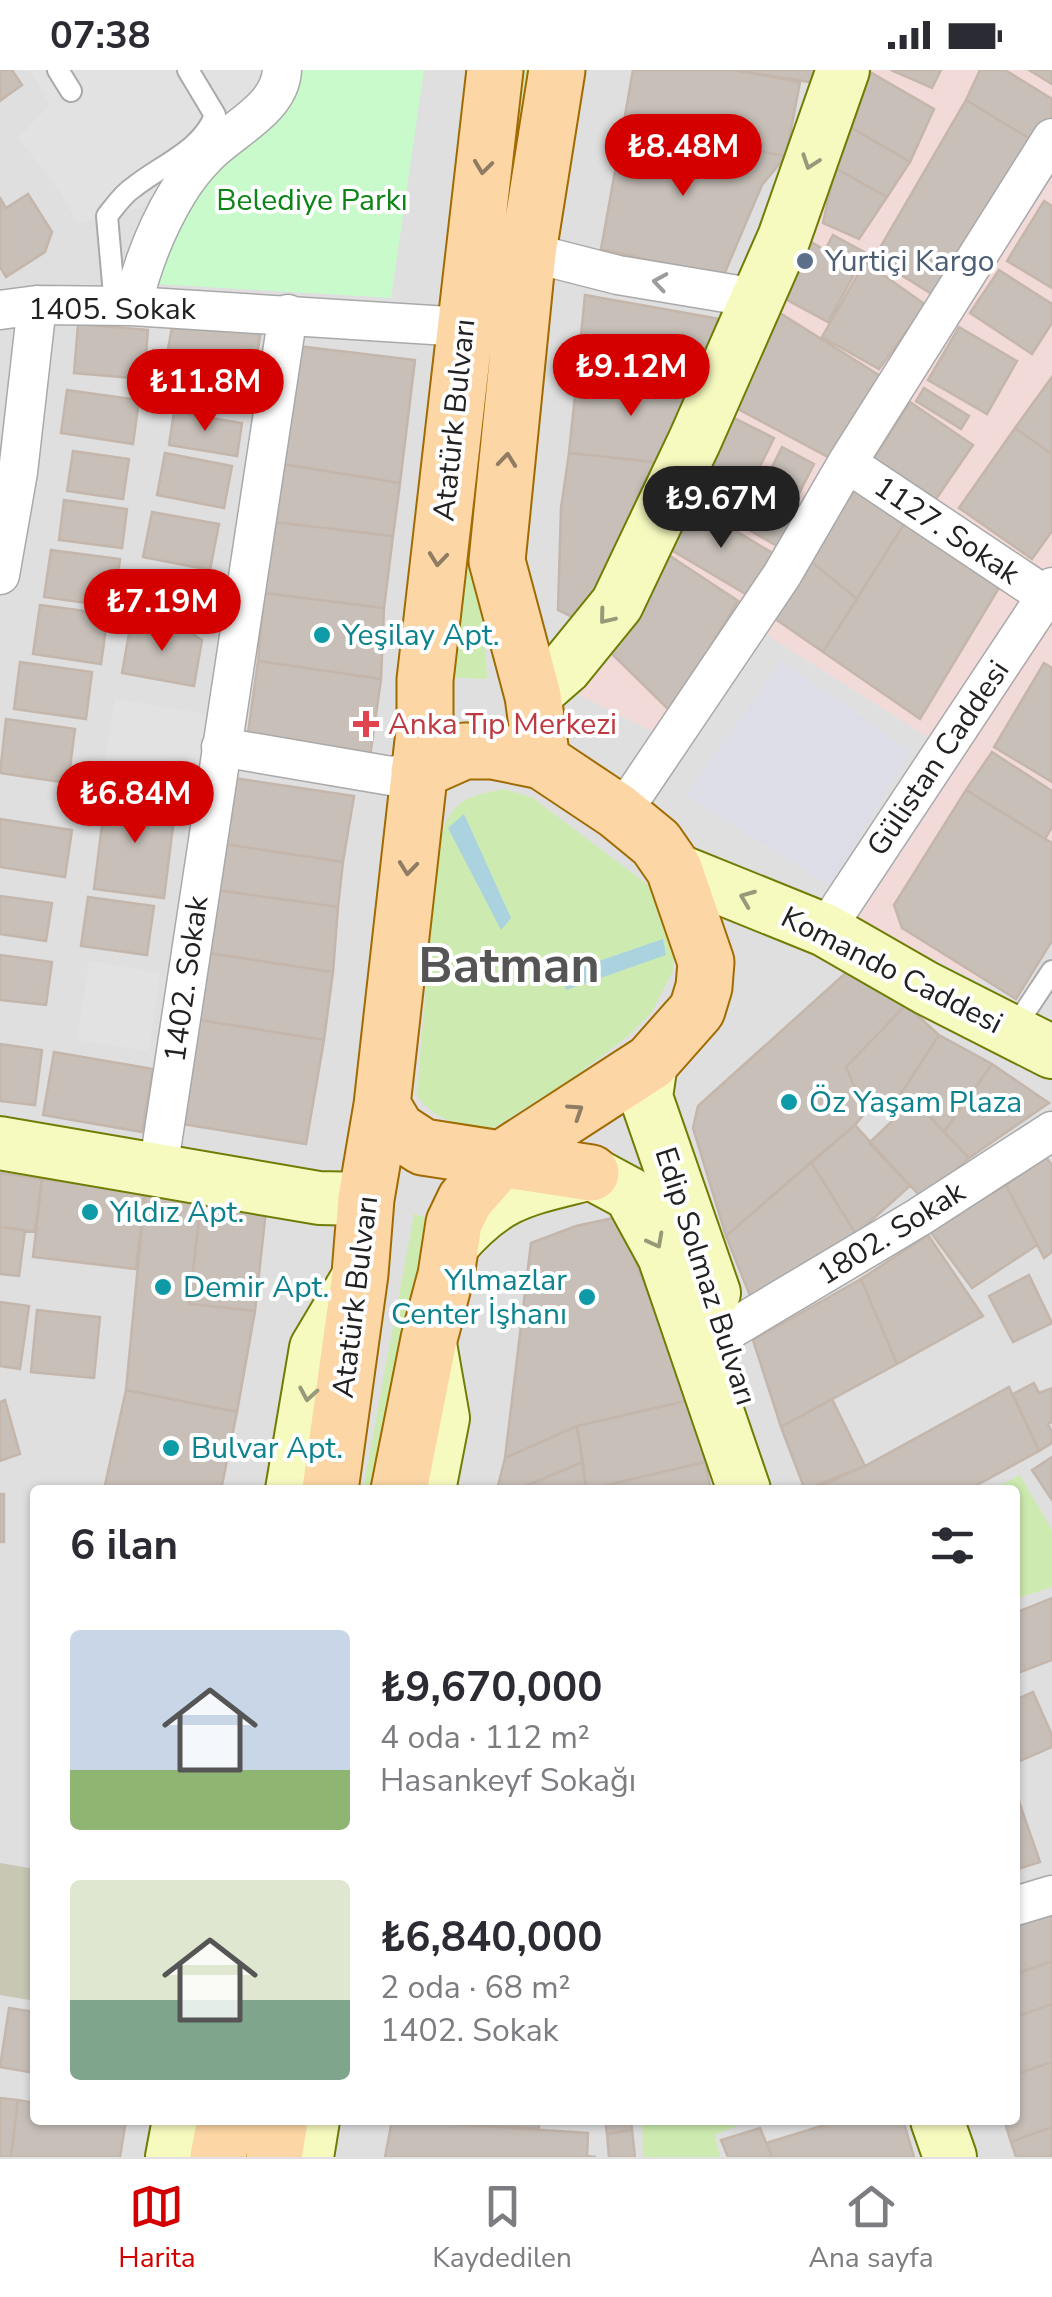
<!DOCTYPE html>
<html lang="tr">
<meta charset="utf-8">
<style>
body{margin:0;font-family:"Nunito Sans",sans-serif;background:#f7f7f7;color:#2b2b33;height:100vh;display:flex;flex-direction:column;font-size:38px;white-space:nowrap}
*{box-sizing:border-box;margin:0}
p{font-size:32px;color:#7c7c81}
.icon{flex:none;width:55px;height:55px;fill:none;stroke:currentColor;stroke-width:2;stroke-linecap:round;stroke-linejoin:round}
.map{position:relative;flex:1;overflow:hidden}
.side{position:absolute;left:30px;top:1415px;width:990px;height:640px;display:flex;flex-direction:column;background:#fff;border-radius:10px;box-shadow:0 2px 8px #0004}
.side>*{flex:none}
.price{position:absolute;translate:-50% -85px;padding:0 22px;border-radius:35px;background:#d40000;color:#fff;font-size:32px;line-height:65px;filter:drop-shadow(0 2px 5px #0008)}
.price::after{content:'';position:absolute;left:50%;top:60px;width:30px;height:22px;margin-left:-15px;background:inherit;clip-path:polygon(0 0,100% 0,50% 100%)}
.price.active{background:#222;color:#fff}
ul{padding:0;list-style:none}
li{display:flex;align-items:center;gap:30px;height:250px;padding:0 40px}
li span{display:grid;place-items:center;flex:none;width:280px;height:200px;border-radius:10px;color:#555}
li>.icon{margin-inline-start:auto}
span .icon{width:120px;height:120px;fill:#fffc;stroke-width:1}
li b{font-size:42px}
h2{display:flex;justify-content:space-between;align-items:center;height:120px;padding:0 40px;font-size:42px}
.status{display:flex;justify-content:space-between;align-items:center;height:70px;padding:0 50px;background:#fff;direction:ltr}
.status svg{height:28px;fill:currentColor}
.dock{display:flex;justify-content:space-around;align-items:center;height:140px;border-top:2px solid #e1e1e2;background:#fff;font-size:28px;color:#7c7c81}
.dock a{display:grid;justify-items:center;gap:5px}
.dock .active{color:#d40000}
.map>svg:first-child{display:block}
.residential{fill:#e0dfdf;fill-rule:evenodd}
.commercial{fill:#f2dad9}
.construction{fill:#c7c7b4}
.grass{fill:#cdebb0}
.park{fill:#c8facc}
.parking{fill:#e2e2e2}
.plaza{fill:#dddde8}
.water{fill:#aad3df}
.building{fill:#c7bfb8;stroke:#c4b6ab;stroke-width:2.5}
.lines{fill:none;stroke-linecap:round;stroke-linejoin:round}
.lane-casing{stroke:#a9a9a9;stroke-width:24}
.street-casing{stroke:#a9a9a9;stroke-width:41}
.secondary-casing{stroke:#707d05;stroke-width:56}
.primary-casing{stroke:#a06b00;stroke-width:59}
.lane{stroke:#fff;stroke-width:20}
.street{stroke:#fff;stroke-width:38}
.secondary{stroke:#f7fabf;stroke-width:52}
.primary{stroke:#fcd6a4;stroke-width:55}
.oneway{stroke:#979978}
.oneway2{stroke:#8f7c63}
.oneway3{stroke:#9c9c9c}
.service-dot{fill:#5c6f8a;stroke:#fff;stroke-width:4}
.culture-dot{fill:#0f9aa8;stroke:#fff;stroke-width:4}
.health-dot{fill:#e0444e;stroke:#fff;stroke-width:4}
.labels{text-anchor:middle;stroke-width:8;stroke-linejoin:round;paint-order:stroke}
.park-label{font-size:30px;fill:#0c8416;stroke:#fff}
.service-label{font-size:30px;fill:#4e5e75;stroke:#fff;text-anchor:start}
.street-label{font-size:30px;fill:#222;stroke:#fff}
.culture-label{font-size:30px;fill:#0d838f;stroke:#fff;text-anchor:start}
.health-label{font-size:30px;fill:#be3a42;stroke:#fff;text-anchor:start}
.town-label{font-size:50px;font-weight:bold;fill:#555;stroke:#fff}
</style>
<div class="status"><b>07:38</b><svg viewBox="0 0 49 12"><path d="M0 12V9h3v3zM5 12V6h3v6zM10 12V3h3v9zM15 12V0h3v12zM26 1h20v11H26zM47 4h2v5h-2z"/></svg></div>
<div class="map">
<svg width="1052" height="2087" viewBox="0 0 1052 2087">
<rect width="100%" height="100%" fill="#f2efe9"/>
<!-- residential -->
<path class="residential" d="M0,0H1052V2087H0ZM35,1420H1015V2050H35Z"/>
<!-- commercial -->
<path class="commercial" d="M848,0H1052V805L979,911L852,849L931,669L753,556L682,676L569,620Z"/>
<!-- construction -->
<path class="construction" d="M0,1793L35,1799V1931L0,1925Z"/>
<!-- grass -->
<path class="grass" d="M517,0H541L481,479L487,609L444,607Z
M505,719L533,728L648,815L664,837L675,863L673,900L652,942L627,967L570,1010L490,1060C459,1055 437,1052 417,1026L437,783C449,734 456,728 505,719Z
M414,1144L435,1150L385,1420H363Z
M1020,1405L1052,1460V1517L1015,1529V1420H991Z
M642,2050H751L715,2065L720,2087H643Z"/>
<!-- park -->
<path class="park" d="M297,0H424L391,228L140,213L218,95Z"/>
<!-- parking -->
<path class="parking" d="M30,0H260L258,10L242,37L142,137L78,153L59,120L18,68L50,35Z
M115,629L211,645L199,719L103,703Z
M89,891L160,903L149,981L77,970Z"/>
<!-- plaza -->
<path class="plaza" d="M781,590L910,681L830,816L686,725Z"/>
<!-- water -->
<path class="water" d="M464,744L511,848L501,860L448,758Z
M663,869L666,885L566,920L561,904Z"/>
<!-- building -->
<path class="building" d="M0,0H12L22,15L0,31Z
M633,0H733L800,12L786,86L623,57Z
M733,0H818L816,13Z
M891,0H941L932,18Z
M980,0H1005L1052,29V52L1040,75L966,30Z
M1029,0H1052V14Z
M870,2L934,39L910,92L852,58Z
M966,30L1040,75L935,226L874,188Z
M623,57L786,86L762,115L723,207L601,179Z
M852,58L910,92L887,127L835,98Z
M835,98L887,127L859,169L823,153Z
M28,124L52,162L45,182L6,207L0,197V128L6,138Z
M1044,131L1052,136V218L1007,191Z
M833,165L866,183L828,252L776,224L806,169L825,180Z
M865,192L926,235L879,299L822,267Z
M999,200L1052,234V253L1032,284L970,243Z
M585,225L731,251L705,317L577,306Z
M772,238L885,309L832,389L721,330Z
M174,246L261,261L248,338L160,323Z
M78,254L148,260L144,309L74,303Z
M959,257L1017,291L987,344L928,310Z
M298,276L415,290L400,413L275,393Z
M577,306L705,317L672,394L569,383Z
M1052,307V384L1015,358Z
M924,318L969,346L961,359L916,331Z
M67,320L139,330L133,374L61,363Z
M910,332L973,375L936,429L874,388Z
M174,342L242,353L237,386L169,375Z
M726,344L774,368L750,417L702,393Z
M1015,358L1052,384V461L1032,489L959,438Z
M782,377L814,394L791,439L759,423Z
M73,381L129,389L123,429L67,421Z
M165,383L232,396L224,438L157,425Z
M569,383L672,394L587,554L558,540L561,438Z
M283,394L400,413L393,466L273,452Z
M855,419L906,451L857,529L808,489Z
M755,427L800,452L784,480L739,454Z
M64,430L127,439L122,478L59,470Z
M688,432L779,487L754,529L663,475Z
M152,442L219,454L210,500L143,487Z
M906,451L1002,513L920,649L823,582Z
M273,452L393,466L384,538L264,523Z
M655,476L738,531L671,642L612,584Z
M51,480L120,489L114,537L44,527Z
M808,489L857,529L823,582L771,546Z
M140,505L199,514L191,563L131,552Z
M264,523L384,538L381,609L258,591Z
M40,535L108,544L101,594L33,584Z
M131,552L191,563L202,570L194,616L122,603Z
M258,591L381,609L370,687L247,670Z
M20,592L92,602L86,649L14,639Z
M1044,593L1052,598V712L994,677Z
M6,649L75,659L68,713L0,703Z
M992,682L1052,721V757L1045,769L966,720Z
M234,708L354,726L343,792L224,774Z
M966,720L1052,773V871L1016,929L902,858L894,835Z
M106,723L176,732L164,828L94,819Z
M0,749L72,760L65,807L0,797Z
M224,774L343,792L338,837L217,820Z
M217,820L338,837L333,902L208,883Z
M0,826L52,833L46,871L0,864Z
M88,827L154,836L147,885L81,876Z
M208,883L333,902L324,970L199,950Z
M0,885L52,892L46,935L0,930Z
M849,900L906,935L846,997L859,1027H878L855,1055L726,1166L693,1058L698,1036Z
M906,935L939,965L898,1028L859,1027L846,997Z
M199,950L324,970L306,1074L182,1054Z
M939,965L992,994L944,1062L914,1030L898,1028Z
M0,974L42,980L35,1035L0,1031Z
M54,982L153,999L142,1062L43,1045Z
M992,994L1049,1033L969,1088L944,1062Z
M914,1030L969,1088L924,1130L869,1073Z
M855,1055L910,1116L856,1164L811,1092Z
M1046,1087L1052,1095V1182L1044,1188L1006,1115Z
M811,1092L856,1164L751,1228L726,1166Z
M0,1103L42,1109L35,1162L0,1157Z
M42,1109L145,1122L136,1199L33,1187Z
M1006,1115L1037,1175L972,1218L929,1160Z
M145,1122L201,1133L189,1234L255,1241L237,1342L126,1320Z
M201,1133L266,1140L255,1241L189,1234Z
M618,1147L690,1330L577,1356L505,1388L531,1173L576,1156Z
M0,1157L25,1160L19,1206L0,1204Z
M928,1165L983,1246L897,1294L861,1209Z
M1029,1205L1052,1253L1013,1272L989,1226Z
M861,1209L897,1294L781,1357L753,1270Z
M0,1232L29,1236L20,1299L0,1296Z
M37,1240L100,1247L94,1308L31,1302Z
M1034,1313L1039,1323L1052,1318V1352L1048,1354L1052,1362V1373L1039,1381L1013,1324Z
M1009,1317L1039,1381L968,1420H811L865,1396Z
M126,1320L237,1342L221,1420H131L105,1415Z
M832,1329L865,1396L805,1420L781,1357Z
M5,1330L20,1384L0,1391V1332Z
M690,1330L705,1392L586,1420L577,1356Z
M577,1356L583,1392L516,1420H497L505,1388Z
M1052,1387V1430L1032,1400Z
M583,1392L586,1420H516Z
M705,1392L711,1420H586Z
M0,1424H4V1472H0Z
M1052,1528V1590L1015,1604V1543Z
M1033,1622L1052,1665V1677L1015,1693V1630Z
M1015,1720L1040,1792L1015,1800Z
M1052,1838V1891L1019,1903L1015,1890V1850Z
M1052,1891V1934L1015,1947V1904Z
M1052,1934V1992L1015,2005V1947Z
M9,1938L35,1942V2003L0,1997Z
M1052,1992V2057L1011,2072L1004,2050H1015V2005Z
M0,2028L18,2030L11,2087H0Z
M18,2030L35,2033V2050H126L120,2087H11Z
M392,2050L588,2063L587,2086L596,2087H385Z
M397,2050H539V2059Z
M605,2050H631L632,2060L607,2064Z
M841,2050H903L914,2087H772L766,2073Z
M1052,2057V2087H1016L1011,2072Z
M760,2058L772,2087H728L721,2070Z
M632,2060L635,2087H609L607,2064Z"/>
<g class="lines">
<!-- lane casing -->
<g class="lane-casing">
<path id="lane" d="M58,0L71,21
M115,236L107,146C115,136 123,124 134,117C161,95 203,80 215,45L188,0
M1013,960L1052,901"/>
</g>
<!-- street casing -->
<g class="street-casing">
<path id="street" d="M528,182L618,205L756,228
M132,236C142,195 156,158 178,122C186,109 197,95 207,85C232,59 280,39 282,0
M0,240L37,235L132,236L464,257
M847,393L1046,526
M0,505L18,402L37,235
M221,677L391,706L419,701
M617,741L637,720L782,505L847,393L1052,68
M825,860L1052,517
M158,1100L288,244
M728,1261L919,1147L1052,1061
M1015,1836L1052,1825"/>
</g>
<!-- secondary casing -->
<g class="secondary-casing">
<path id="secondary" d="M533,626L565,598L617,534L695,370L784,168L843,0
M674,799L825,860L926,918L1052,982
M651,992L646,1027L714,1223
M0,1073L319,1128L366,1129
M452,1175C499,1121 525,1120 591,1103L630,1124L664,1186L744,1420
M292,1420L316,1278L359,1206
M429,1420L443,1348L430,1274
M937,2050L950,2087
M172,2087L179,2050
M307,2087L313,2050"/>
</g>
<!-- primary casing -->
<g class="primary-casing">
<path id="primary" d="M542,691L533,626L497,491L528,182L557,0
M382,1035L397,1060L423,1077L591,1103
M330,1420L360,1204L366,1129L382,1035L425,653V610L495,0
M399,1420L429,1269L446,1205L454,1153L465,1130L500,1090L651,992L697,940L704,917L706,892L674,799L656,773L617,741L542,691L493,681H464L419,701
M218,2087L225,2050
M274,2087L280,2050"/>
</g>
<!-- lane -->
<use href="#lane" class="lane"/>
<!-- street -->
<use href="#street" class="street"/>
<!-- secondary -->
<use href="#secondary" class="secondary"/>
<!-- primary -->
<use href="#primary" class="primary"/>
</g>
<!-- one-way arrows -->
<defs><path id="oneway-chevron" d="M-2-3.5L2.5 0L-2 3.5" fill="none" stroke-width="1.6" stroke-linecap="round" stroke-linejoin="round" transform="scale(2.5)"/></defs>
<g class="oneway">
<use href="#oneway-chevron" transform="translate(810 92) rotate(109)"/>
<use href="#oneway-chevron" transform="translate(606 547) rotate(129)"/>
<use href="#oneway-chevron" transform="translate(747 828) rotate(-158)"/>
<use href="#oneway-chevron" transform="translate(656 1171) rotate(62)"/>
<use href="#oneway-chevron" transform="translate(308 1324) rotate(100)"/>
</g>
<g class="oneway2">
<use href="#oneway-chevron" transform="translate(483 97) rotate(97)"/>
<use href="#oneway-chevron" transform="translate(507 390) rotate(-84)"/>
<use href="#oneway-chevron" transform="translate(438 489) rotate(96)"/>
<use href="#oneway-chevron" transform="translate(408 798) rotate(96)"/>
<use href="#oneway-chevron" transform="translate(576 1041) rotate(-33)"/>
</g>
<use class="oneway3" href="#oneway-chevron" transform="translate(660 212) rotate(-171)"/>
<!-- markers -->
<circle class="service-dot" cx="805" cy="191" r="10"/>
<g class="culture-dot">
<circle cx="322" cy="565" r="10"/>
<circle cx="789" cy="1032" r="10"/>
<circle cx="90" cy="1142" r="10"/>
<circle cx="163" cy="1217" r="10"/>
<circle cx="587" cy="1227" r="10"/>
<circle cx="171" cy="1378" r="10"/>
</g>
<path class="health-dot" d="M361 639h10v10h10v10h-10v10h-10v-10h-10v-10h10z"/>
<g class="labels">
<!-- park labels -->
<g class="park-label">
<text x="312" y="140">Belediye Parkı</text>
</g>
<!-- service labels -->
<g class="service-label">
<text x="825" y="201">Yurtiçi Kargo</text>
</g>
<!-- street labels -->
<g class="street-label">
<text x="112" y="249">1405. Sokak</text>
<text transform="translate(454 350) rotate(-84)" y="10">Atatürk Bulvarı</text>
<text transform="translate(947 460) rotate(34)" y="10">1127. Sokak</text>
<text transform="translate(938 688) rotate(-56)" y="10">Gülistan Caddesi</text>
<text transform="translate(892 900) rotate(27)" y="10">Komando Caddesi</text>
<text transform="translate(186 909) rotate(-82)" y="10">1402. Sokak</text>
<text transform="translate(891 1163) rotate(-32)" y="10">1802. Sokak</text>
<text transform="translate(706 1206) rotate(72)" y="10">Edip Solmaz Bulvarı</text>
<text transform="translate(355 1227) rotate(-83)" y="10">Atatürk Bulvarı</text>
</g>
<!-- culture labels -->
<g class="culture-label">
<text x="342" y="575">Yeşilay Apt.</text>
<text x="809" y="1042">Öz Yaşam Plaza</text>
<text x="110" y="1152">Yıldız Apt.</text>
<text x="567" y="1220" text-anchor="end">Yılmazlar<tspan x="567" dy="34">Center İşhanı</tspan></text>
<text x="183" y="1227">Demir Apt.</text>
<text x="191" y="1388">Bulvar Apt.</text>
</g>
<!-- health labels -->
<g class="health-label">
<text x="388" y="664">Anka Tıp Merkezi</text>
</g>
<!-- town labels -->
<g class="town-label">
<text x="509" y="912">Batman</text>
</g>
</g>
</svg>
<b class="price" style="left:683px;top:129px">₺8.48M</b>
<b class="price" style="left:631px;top:349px">₺9.12M</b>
<b class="price" style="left:205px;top:364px">₺11.8M</b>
<b class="price active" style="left:721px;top:481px">₺9.67M</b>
<b class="price" style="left:162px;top:584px">₺7.19M</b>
<b class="price" style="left:135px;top:776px">₺6.84M</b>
<section class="side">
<h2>6 ilan<svg class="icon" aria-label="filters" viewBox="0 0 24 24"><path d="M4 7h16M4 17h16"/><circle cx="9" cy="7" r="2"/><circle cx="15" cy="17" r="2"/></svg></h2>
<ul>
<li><span style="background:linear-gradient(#c9d6e8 70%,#8fb573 0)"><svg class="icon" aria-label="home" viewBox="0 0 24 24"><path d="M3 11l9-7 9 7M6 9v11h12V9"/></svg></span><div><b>₺9,670,000</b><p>4 oda · 112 m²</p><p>Hasankeyf Sokağı</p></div></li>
<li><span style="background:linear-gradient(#dfe7d0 60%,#7fa58c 0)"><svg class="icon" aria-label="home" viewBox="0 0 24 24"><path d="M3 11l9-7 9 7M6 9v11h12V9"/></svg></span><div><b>₺6,840,000</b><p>2 oda · 68 m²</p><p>1402. Sokak</p></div></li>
</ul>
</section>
</div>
<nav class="dock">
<a class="active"><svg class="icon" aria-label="map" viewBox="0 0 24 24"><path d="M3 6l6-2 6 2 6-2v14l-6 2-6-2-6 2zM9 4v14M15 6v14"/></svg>Harita</a>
<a><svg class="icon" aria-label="saved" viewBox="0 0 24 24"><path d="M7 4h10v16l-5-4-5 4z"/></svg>Kaydedilen</a>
<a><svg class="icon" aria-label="home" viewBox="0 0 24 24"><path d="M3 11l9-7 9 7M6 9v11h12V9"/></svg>Ana sayfa</a>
</nav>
